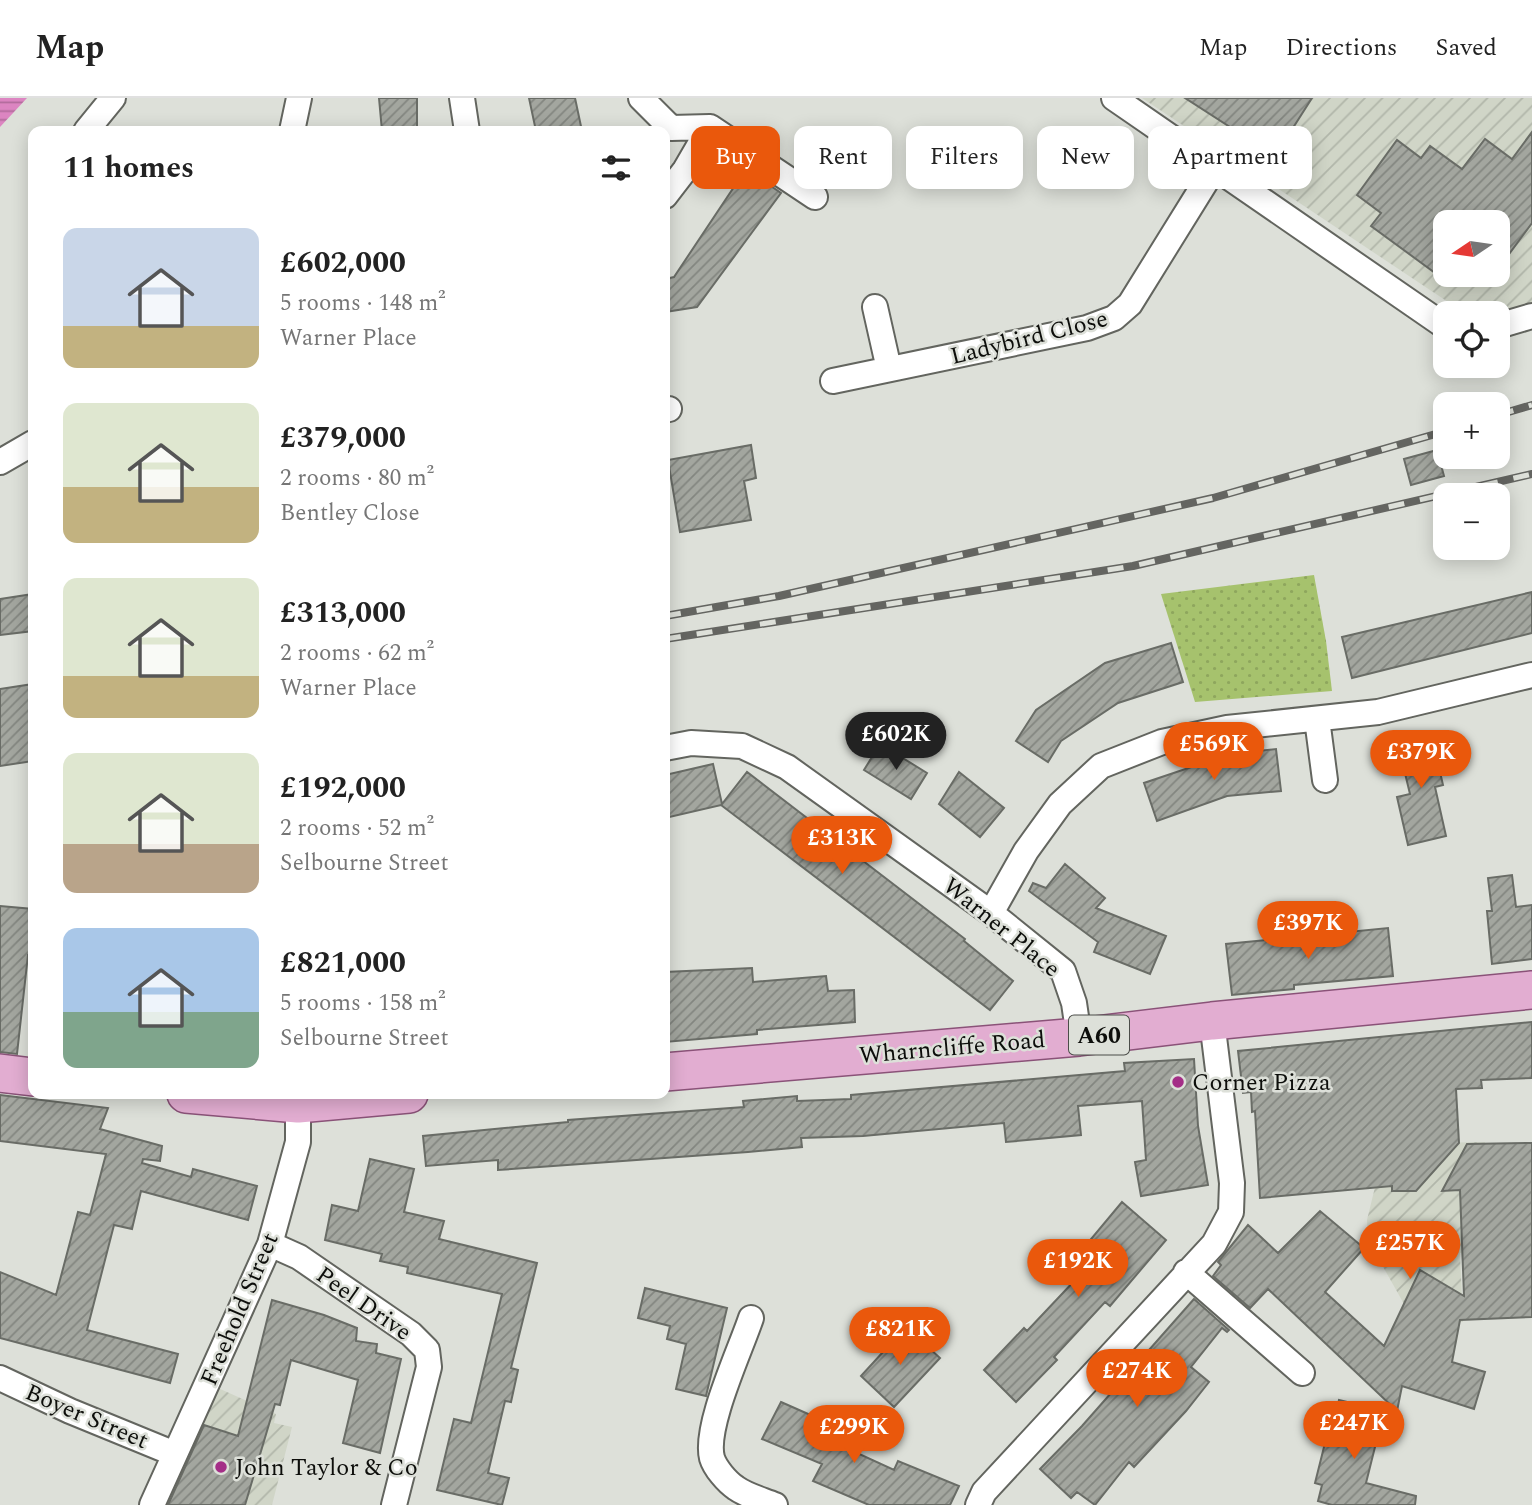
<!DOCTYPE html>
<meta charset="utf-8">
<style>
body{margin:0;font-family:Spectral,serif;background:#f2f2f2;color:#222;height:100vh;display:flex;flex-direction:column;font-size:26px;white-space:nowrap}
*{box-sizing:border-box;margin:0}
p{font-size:23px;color:#767676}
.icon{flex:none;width:38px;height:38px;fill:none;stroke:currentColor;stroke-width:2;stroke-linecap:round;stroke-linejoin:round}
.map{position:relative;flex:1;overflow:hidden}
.drawer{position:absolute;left:28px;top:28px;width:642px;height:973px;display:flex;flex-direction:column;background:#fff;border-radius:14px;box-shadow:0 4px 18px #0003}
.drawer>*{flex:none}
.banner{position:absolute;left:691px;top:28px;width:665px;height:63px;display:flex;gap:14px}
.needle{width:46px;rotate:257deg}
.fabs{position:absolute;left:1433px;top:112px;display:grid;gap:14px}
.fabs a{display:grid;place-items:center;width:77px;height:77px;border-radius:14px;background:#fff;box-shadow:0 4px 18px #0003;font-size:35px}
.price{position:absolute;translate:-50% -60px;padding:0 16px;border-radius:24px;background:#ea580c;color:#fff;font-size:23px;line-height:46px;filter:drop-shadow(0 2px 4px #0008)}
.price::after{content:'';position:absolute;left:50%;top:42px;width:21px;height:16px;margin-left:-10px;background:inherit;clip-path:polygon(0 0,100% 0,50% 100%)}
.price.selected{background:#222;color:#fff}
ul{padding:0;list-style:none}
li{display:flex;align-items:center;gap:21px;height:175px;padding:0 35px}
li span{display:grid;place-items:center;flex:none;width:196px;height:140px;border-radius:14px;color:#555}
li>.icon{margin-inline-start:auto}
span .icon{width:84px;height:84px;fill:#fffc;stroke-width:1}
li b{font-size:30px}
h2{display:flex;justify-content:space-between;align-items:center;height:84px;padding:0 35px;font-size:30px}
.pill{padding:0 24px;border-radius:14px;background:#fff;box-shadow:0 4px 18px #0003;font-size:24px;line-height:63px}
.pill.selected{background:#ea580c;color:#fff}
header{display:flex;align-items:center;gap:42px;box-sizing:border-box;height:98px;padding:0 35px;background:#fff;border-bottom:2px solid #e0e0e0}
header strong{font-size:33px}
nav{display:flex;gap:38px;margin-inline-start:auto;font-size:24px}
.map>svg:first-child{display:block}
.industrial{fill:url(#industrial-furrows);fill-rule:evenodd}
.grass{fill:url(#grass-dots)}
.water{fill:url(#water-rules)}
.building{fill:url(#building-hatch);stroke:#696c66;stroke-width:2}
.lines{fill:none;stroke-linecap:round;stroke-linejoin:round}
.minor-casing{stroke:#63655f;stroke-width:28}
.primary-casing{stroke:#8a5278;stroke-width:40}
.minor{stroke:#fff;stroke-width:24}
.primary{stroke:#e2add1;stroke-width:37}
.rail-casing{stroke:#646561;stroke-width:8}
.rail{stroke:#dde0d9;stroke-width:5;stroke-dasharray:16;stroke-linecap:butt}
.poi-dot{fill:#a42e87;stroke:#dde0d9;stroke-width:2.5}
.labels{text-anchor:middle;stroke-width:5;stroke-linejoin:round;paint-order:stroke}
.shield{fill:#dde0d9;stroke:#4b4d49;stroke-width:2}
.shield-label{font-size:23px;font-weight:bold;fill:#0d0e0b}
.street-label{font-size:24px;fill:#0d0e0b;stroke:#dde0d9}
.poi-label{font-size:24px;fill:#0d0e0b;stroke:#dde0d9;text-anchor:start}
</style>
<header>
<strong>Map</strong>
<nav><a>Map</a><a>Directions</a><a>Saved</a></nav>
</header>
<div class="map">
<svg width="1532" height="1407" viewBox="0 0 1532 1407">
<defs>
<pattern id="industrial-furrows" width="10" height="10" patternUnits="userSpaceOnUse" patternTransform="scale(1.75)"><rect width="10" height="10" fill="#d0d5c7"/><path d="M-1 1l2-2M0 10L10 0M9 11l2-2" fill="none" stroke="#b1b6aa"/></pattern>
<pattern id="grass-dots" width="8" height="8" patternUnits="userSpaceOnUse" patternTransform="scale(1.75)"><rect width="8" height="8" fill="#a6c26d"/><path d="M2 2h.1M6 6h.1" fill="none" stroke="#8ea65d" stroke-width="1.8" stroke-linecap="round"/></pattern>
<pattern id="water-rules" width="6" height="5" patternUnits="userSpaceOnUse" patternTransform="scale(1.75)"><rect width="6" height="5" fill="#dc85c1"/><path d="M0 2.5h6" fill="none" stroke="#b16b9b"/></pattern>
<pattern id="building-hatch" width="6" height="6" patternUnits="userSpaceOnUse" patternTransform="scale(1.75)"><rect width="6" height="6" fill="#a3a69f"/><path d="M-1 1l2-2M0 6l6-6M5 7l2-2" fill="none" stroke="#838680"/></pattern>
</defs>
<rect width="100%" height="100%" fill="#dde0d9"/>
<!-- industrial -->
<path class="industrial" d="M1142,0H1532V209L1460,212ZM1446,124H1498V177H1446Z
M1485,1044L1488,1154L1460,1155L1463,1224H1437L1404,1206L1368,1142L1367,1122L1375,1089L1428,1045Z
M218,1290L276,1316L274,1325L292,1329L272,1407H165Z"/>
<!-- grass -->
<path class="grass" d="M1314,477L1326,543L1332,593L1195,604L1161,496Z"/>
<!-- water -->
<path class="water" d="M0,0H27L0,29Z"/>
<!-- building -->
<path class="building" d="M379,0H417V33H382Z
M529,0H575L582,33H536Z
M1185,0H1312L1275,58Z
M1532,34V125L1498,171V124H1446V183L1371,128L1381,115L1357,97L1397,42L1421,60L1430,48L1462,71L1485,41L1512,61Z
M746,71L781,95L697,209L665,214V181L674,179Z
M751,347L756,380L744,383L751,422L680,434L668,362Z
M1437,352L1444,378L1411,387L1404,361Z
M1532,494V535L1352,580L1342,539Z
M33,496V533L0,537V501Z
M1171,545L1183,584L1118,605L1061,643L1048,664L1016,643L1036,612L1105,565Z
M33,586V663L0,668V591Z
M1431,635L1443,687L1435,689L1446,738L1408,747L1397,699L1410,696L1397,642Z
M880,646L927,675L911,701L864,672Z
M1276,651L1281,693L1227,698L1157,723L1144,685L1230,656Z
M713,666L722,706L747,674L965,841L964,843L1013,883L990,912L721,707L665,720V677Z
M959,674L1004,710L980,739L939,706Z
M1065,766L1105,800L1096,810L1166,838L1150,876L1094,854L1098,844L1029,793L1033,785L1046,790Z
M1512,777L1516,809L1532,807V861L1492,866L1487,813H1492L1488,780Z
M0,808L33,811V858L28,857L17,956L0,954Z
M1388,830L1393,878L1294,887V891L1232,897L1226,846Z
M752,870L753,884L826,878L828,893L854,892L855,924L757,932V936L665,944V874Z
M1532,924V980L1481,982L1482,990L1456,991L1459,1045L1416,1093H1392V1088L1260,1100L1255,1013L1252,1014L1251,994L1243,995L1238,953Z
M1194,961L1198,1028L1208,1087L1141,1098L1135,1064L1146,1062L1142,1003L1078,1008L1081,1037L1006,1044L1004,1025L863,1038L801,1040L802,1049L748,1054L498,1072V1062L426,1068L423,1038L568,1024V1022L744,1009L743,1003L797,998V1003L851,1001V997L1125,973L1124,965Z
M0,997L108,1010L100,1031L162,1048L160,1063L143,1061L142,1065L191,1079L193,1071L257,1088L248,1122L141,1093L132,1131L114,1127L87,1232L178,1256L170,1285L0,1240V1174L56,1197L78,1114L90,1117L106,1056L0,1043Z
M1532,1045V1219L1460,1222L1452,1264L1485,1274L1474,1311L1402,1288L1397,1313L1268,1191L1250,1210L1213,1178L1221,1167L1218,1164L1248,1127L1278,1155L1320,1113L1364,1150L1325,1194L1384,1248L1420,1172L1464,1198L1460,1092L1442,1093L1467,1046Z
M370,1061L414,1071L404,1114L444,1123L439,1141L537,1165L511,1270L518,1272L511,1304L505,1303L488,1375L509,1380L502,1407L437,1392L454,1321L471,1325L502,1196L407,1175L408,1169L380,1163L382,1156L325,1142L332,1107L358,1113Z
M1122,1104L1166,1142L1110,1208L1105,1204L1054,1259L1057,1262L1016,1304L984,1272L1024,1230L1027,1233L1077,1180L1066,1171Z
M645,1190L727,1210L706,1298L676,1291L686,1246L667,1241L670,1228L638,1220Z
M1194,1201L1229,1232L1227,1234L1222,1230L1191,1269L1209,1284L1186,1313L1134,1369L1129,1364L1095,1407L1077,1394L1071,1400L1040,1371L1082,1328Z
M272,1202L324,1217L357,1230L356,1243L377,1246L376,1255L401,1261L380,1355L343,1345L358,1282L291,1262L280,1307L275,1306L245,1407H168L204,1327L238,1338Z
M906,1229L940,1260L894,1309L861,1278Z
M1339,1302L1384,1313L1366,1385L1416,1398L1415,1407H1332L1318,1403L1322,1387L1315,1385L1325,1345L1329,1347Z
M781,1304L840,1330L833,1344L894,1372L898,1363L959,1388L950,1407H869L813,1383L822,1366L762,1341Z"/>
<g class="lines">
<!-- minor casing -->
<g class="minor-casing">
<path id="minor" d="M462,0L467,33
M641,0L671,30L710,29L815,99
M1114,0L1446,229
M86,33L113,0
M292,33L299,0
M665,98L685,72L710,29
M875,209L889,271
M1498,228L1532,218
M833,283L1087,230L1114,220L1130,206L1215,69
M665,312L669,311
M0,364L33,345
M1317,621L1325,682
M665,650L691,645L742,648L787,669L991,815L1063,873L1074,905L1079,939
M991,815L1026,753L1060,706L1101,668L1162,644L1227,630L1378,614L1532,577
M270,1146L299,1159L411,1236L427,1252L429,1269L394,1407
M1186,1174L1302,1275
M751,1220C740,1253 704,1329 712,1360C715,1370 727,1384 736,1390C747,1398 763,1402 775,1407
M0,1280L70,1313L175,1356
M152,1407L270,1146L298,1044V1006
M978,1407L984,1394L1214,1146L1231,1114L1232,1085L1212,923"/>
</g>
<!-- primary casing -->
<g class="primary-casing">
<path id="primary" d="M665,974L1079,939L1212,923L1532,892
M0,975L33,979
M186,996L298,1006L409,996"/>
</g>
<!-- minor -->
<use href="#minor" class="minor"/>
<!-- primary -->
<use href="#primary" class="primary"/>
<!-- rail casing -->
<g class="rail-casing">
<path id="rail" d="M1498,317L1532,307
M665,518L779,498L1213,400L1446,333
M665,541L1133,468L1532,376"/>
</g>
<!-- rail -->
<use href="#rail" class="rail"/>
</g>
<!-- markers -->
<g class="poi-dot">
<circle cx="1178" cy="984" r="7"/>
<circle cx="221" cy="1369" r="7"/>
</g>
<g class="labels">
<!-- shield labels -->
<rect class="shield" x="1069" y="917.5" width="60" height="39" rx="5"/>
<g class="shield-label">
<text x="1099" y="945">A60</text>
</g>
<!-- street labels -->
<g class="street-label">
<text transform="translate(1029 239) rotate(-14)" y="8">Ladybird Close</text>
<text transform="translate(1002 829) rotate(39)" y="8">Warner Place</text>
<text transform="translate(952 949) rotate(-5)" y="8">Wharncliffe Road</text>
<text transform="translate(364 1205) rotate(35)" y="8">Peel Drive</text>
<text transform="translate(239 1211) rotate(-67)" y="8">Freehold Street</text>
<text transform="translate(87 1318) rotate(23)" y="8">Boyer Street</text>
</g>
<!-- poi labels -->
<g class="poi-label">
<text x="1192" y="992">Corner Pizza</text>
<text x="235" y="1377">John Taylor &amp; Co</text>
</g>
</g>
</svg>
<div class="fabs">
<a><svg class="needle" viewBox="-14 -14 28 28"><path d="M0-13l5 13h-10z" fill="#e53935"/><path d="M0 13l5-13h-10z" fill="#767676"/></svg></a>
<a><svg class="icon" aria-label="locate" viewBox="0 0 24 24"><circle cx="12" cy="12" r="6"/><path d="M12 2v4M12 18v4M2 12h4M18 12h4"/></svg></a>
<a>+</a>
<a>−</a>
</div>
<b class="price selected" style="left:896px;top:674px">£602K</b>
<b class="price" style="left:1214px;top:684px">£569K</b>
<b class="price" style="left:1421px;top:692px">£379K</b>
<b class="price" style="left:842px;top:778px">£313K</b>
<b class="price" style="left:1308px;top:863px">£397K</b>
<b class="price" style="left:1410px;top:1183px">£257K</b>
<b class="price" style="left:1078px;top:1201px">£192K</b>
<b class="price" style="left:900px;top:1269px">£821K</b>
<b class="price" style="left:1137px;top:1311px">£274K</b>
<b class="price" style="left:1354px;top:1363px">£247K</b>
<b class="price" style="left:854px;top:1367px">£299K</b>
<div class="banner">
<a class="pill selected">Buy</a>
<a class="pill">Rent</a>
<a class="pill">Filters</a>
<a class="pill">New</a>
<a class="pill">Apartment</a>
</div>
<section class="drawer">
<h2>11 homes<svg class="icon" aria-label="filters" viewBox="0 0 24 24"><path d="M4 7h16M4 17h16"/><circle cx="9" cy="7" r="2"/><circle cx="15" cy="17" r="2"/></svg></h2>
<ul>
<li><span style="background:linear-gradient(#c9d6e8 70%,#c2b280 0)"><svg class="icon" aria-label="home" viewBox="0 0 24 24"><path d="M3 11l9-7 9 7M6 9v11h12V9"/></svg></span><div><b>£602,000</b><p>5 rooms · 148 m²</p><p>Warner Place</p></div></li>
<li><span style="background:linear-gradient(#dfe7d0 60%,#c2b280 0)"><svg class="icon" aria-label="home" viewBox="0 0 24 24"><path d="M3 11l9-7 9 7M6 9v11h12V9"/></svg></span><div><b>£379,000</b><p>2 rooms · 80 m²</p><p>Bentley Close</p></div></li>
<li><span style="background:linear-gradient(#dfe7d0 70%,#c2b280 0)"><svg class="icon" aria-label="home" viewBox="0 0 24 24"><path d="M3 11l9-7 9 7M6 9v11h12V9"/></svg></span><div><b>£313,000</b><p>2 rooms · 62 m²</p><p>Warner Place</p></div></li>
<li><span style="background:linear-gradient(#dfe7d0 65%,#b9a48a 0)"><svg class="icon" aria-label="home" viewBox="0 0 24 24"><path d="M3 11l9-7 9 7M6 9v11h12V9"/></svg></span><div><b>£192,000</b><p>2 rooms · 52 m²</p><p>Selbourne Street</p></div></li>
<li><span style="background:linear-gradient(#a9c7e8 60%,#7fa58c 0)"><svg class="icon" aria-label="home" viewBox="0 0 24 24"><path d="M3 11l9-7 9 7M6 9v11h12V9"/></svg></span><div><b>£821,000</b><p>5 rooms · 158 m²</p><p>Selbourne Street</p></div></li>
</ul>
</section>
</div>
